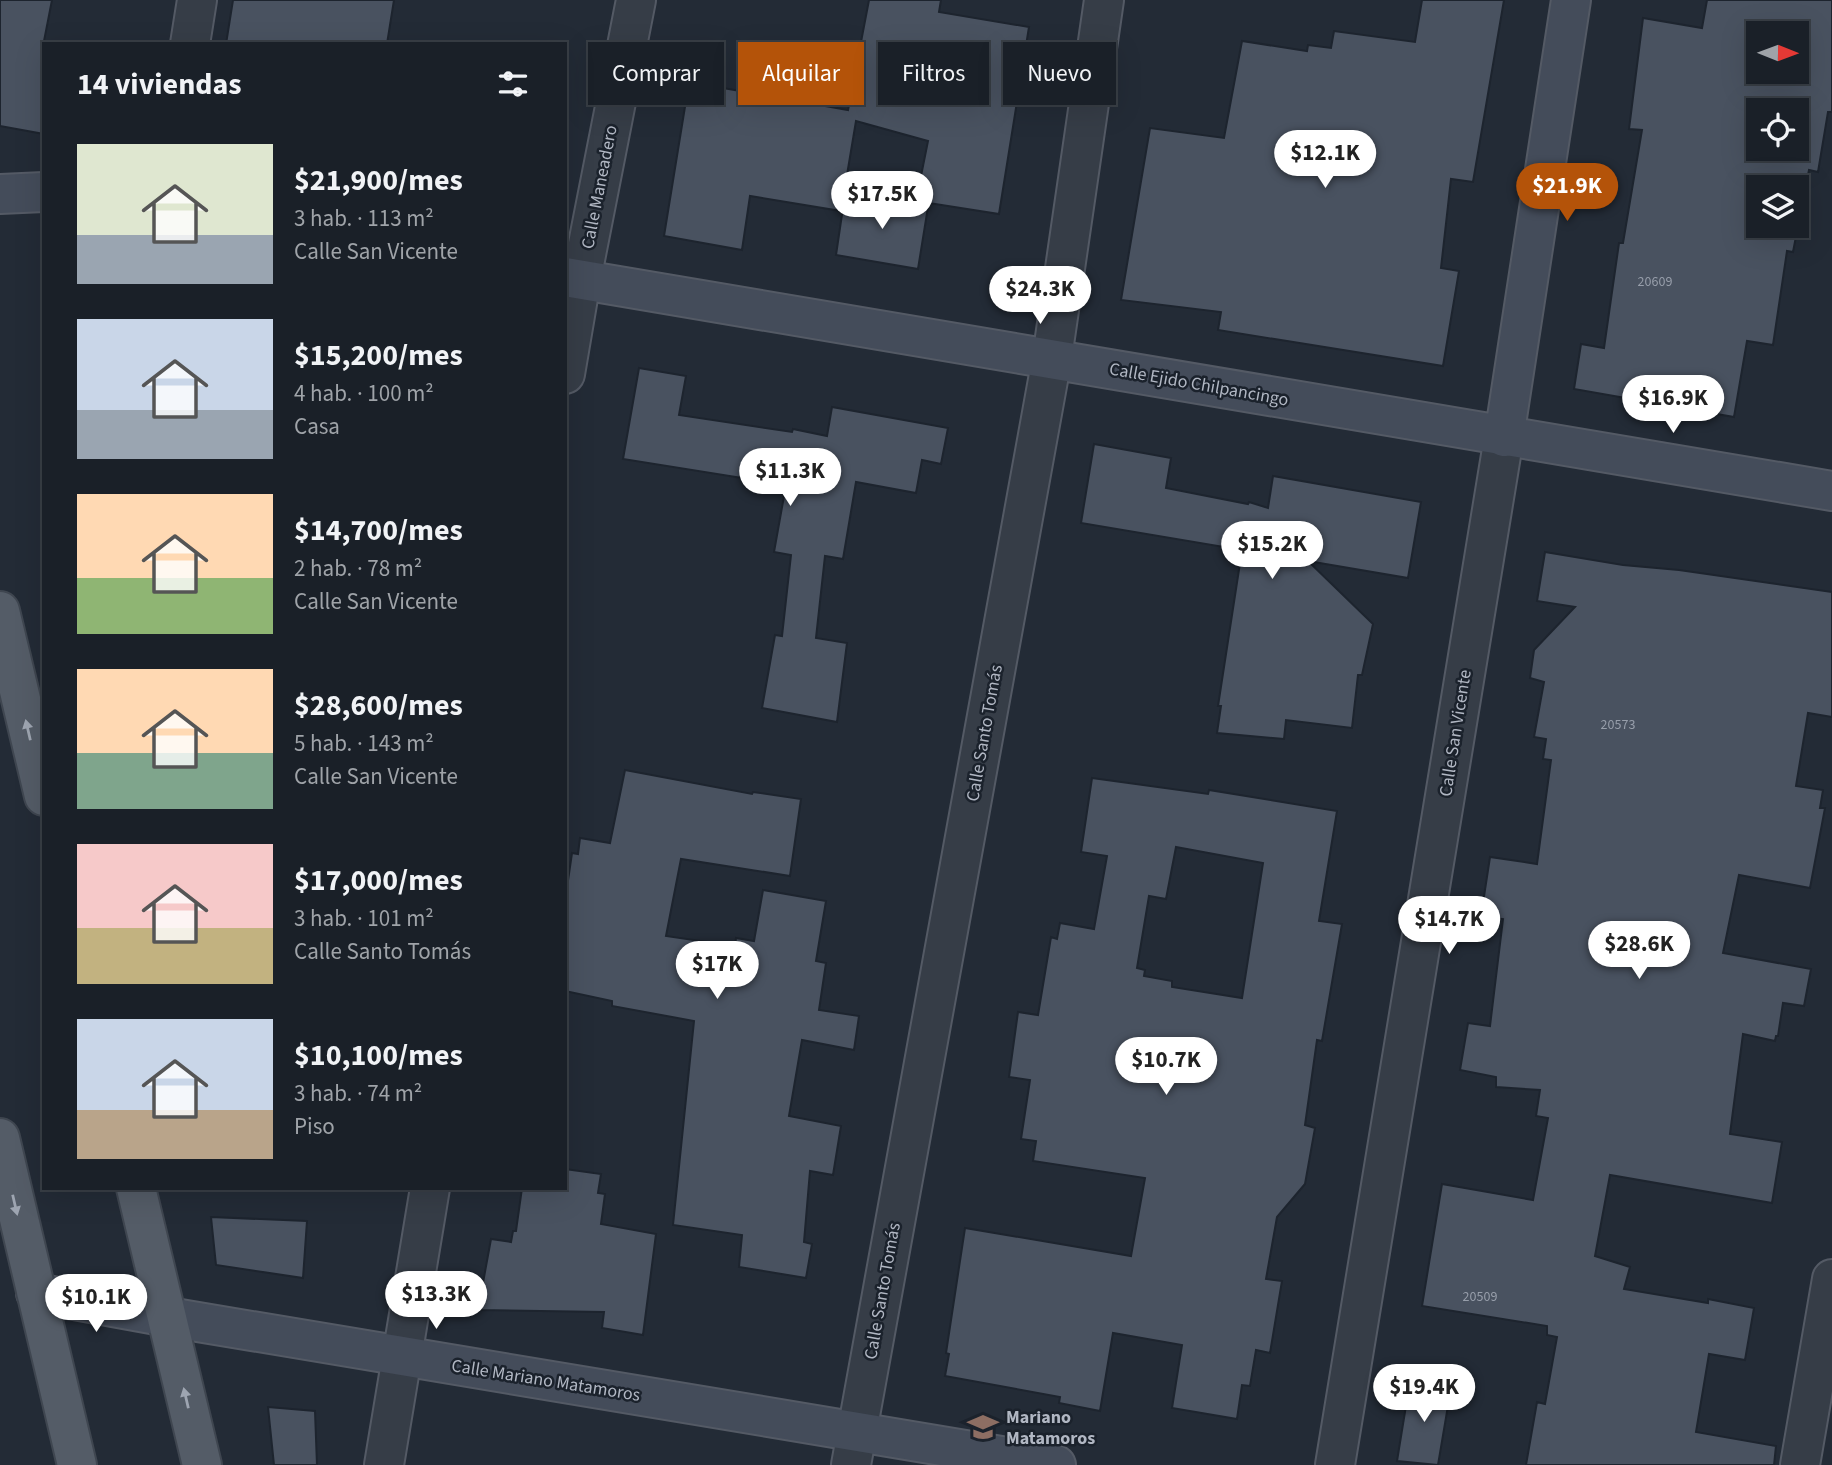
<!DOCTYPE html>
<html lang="es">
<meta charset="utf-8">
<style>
body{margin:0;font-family:"Source Sans 3",sans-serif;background:#272d34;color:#f1f3f6;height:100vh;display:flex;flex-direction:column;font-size:26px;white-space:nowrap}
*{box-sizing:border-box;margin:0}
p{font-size:23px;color:#9fa3a8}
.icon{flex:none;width:38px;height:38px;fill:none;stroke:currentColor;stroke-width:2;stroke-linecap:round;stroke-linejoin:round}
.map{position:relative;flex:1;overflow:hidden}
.panel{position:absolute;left:42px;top:42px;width:525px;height:1148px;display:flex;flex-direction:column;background:#1a2028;border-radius:0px;box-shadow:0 7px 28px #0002,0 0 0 2px #383e45}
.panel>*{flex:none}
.hud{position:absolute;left:588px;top:42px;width:665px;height:63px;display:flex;gap:14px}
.needle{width:46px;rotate:91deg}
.fabs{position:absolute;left:1746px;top:21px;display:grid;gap:14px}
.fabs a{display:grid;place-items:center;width:63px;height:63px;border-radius:0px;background:#1a2028;box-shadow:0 7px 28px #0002,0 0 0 2px #383e45;font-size:35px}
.price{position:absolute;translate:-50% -60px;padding:0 16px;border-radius:24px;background:#fff;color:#222;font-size:23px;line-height:46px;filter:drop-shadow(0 2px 4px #0008)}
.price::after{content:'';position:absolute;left:50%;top:42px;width:21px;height:16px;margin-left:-10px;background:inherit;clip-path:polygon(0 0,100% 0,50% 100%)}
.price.on{background:#b45309;color:#fff}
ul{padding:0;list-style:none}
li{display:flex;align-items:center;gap:21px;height:175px;padding:0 35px}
li span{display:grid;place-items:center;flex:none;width:196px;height:140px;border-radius:0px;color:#555}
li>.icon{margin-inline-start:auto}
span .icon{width:84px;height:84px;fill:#fffc;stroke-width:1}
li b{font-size:30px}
h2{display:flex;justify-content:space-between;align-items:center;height:84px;padding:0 35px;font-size:30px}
.chip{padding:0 24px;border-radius:0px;background:#1a2028;box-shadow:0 7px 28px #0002,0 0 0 2px #383e45;font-size:24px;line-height:63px}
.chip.on{background:#b45309;color:#fff}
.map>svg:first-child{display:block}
.building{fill:#495260;stroke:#1d242e;stroke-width:2;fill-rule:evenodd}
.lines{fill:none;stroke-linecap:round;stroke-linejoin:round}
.street-casing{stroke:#545a65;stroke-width:42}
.secondary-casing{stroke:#545a65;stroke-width:42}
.primary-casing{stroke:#3f4650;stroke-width:42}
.street{stroke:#363d47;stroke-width:38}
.secondary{stroke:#444c5a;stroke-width:38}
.primary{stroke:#545c67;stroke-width:38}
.oneway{fill:#9ea5b1}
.labels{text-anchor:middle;stroke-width:5;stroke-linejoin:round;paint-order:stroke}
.number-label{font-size:14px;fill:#979eaa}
.street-label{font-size:18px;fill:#b1b7c3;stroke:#1b222c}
.poi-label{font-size:18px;font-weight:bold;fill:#b1b7c3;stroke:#1b222c;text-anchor:start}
</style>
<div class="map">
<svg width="1832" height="1465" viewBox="0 0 1832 1465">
<rect width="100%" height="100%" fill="#232b36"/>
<!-- building -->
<path class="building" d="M0,0H52L44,41V134L0,126Z
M233,0H394L387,44H226Z
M869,0H941L939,12L1029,27L999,214L916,201L928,141L856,121L841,211L750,196L742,250L664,236L689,82L848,110Z
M1422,0H1504L1473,182L1451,179L1441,268L1459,271L1443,366L1218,330L1221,312L1121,300L1150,128L1224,138L1242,41L1307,51L1308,45L1331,48L1334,31L1415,42Z
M1707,0H1832V112H1828L1818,172L1809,170L1793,252L1787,251L1773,345L1747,341L1734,417L1574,389L1581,344L1604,348L1619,243H1623L1642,130L1629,129L1643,18L1702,28ZM1759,33H1797V72H1759ZM1759,110H1797V149H1759ZM1759,187H1797V226H1759Z
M845,194L928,207L918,269L836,255Z
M639,368L686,376L679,415L792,432L793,429L827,436L832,407L948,428L941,464L922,460L916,493L856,482L843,559L825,556L816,638L847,643L837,722L762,708L775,635L782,636L791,555L774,552L786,485L623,459Z
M1094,444L1171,458L1166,488L1248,504L1249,502L1268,508L1273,476L1421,502L1408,578L1308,561L1373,624L1362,675H1358L1352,728L1286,720L1284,739L1217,733L1221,706H1218L1242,550L1081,523Z
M1545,552L1623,565L1679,570L1832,592V717L1808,713L1796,786L1823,790L1820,808H1825L1810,888L1739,875L1723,953L1811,969L1804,1006L1783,1003L1778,1036H1776L1775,1041L1743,1034L1730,1134L1782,1142L1772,1203L1610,1175L1595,1256L1630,1267L1624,1289L1708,1303V1299L1754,1308L1745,1360L1709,1354L1696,1432L1776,1446L1774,1465H1526L1537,1402L1545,1404L1557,1337L1547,1335V1326L1422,1306L1442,1184L1533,1200L1548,1118L1536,1116L1540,1090L1496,1087V1077L1460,1070L1468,1023L1490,1026L1503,919L1481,916L1490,857L1537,864L1551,760L1543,759L1546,739L1534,737L1544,682L1530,678L1534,650L1575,607L1537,601Z
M625,770L752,794L753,792L801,799L790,876L681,859L666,936L735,946L736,938L754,941L763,890L826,901L816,961L826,963L819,1010L859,1016L854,1050L802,1040L789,1116L841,1126L833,1175L810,1171L804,1242L812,1244L806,1278L739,1267L742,1235L673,1225L694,1021L612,1006V1001L565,991V901L572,853L578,854L580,838L610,843Z
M1092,778L1208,794L1209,790L1337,811L1319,921L1342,924L1322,1041L1317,1040L1305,1125L1315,1128L1305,1184L1277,1217L1266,1279L1282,1281L1270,1353L1256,1350L1250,1386L1242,1385L1237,1419L1172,1408L1182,1345L1113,1333L1100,1411L1059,1403L1060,1397L945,1376L949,1354L946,1353L965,1228L1131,1256L1145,1178L1033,1161L1036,1141L1021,1139L1030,1080L1009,1077L1018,1012L1038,1015L1051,937L1057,939L1060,923L1094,929L1107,856L1081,852ZM1176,847L1263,863L1242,998L1172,987V981L1144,976L1145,970L1137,968L1149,896L1166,899Z
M565,1169L601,1174L598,1193L605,1194L601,1224L656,1234L643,1335L602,1328L604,1312L478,1310L491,1239L511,1242L513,1231H516L522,1188H565Z
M211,1217L307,1221L303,1278L216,1265Z
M1410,1381L1451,1388L1438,1465L1397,1461Z
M268,1407L315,1411L317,1465H274Z"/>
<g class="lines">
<!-- street casing -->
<g class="street-casing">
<path id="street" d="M190,44L197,0
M565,374L581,280L636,0
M384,1465L430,1188
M851,1465L1052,358L1104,0
M1335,1465L1504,437
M1800,1465L1832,1279"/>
</g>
<!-- secondary casing -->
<g class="secondary-casing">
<path id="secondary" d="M0,194L44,192
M565,277L1832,491
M1504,437L1571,0
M36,1293L168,1317L1056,1465"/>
</g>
<!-- primary casing -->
<g class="primary-casing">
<path id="primary" d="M0,611L44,796
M0,1138L77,1465
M136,1188L202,1465"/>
</g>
<!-- street -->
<use href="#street" class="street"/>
<!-- secondary -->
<use href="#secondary" class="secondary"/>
<!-- primary -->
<use href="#primary" class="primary"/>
</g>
<!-- one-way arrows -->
<defs><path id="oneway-solid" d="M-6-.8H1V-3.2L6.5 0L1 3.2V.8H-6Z" transform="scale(1.75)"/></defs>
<g class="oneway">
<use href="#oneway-solid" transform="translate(28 730) rotate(-103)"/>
<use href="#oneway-solid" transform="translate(15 1205) rotate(77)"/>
<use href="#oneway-solid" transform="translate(186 1398) rotate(-103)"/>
</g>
<!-- icons -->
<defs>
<g id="school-bare" transform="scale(2.415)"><path d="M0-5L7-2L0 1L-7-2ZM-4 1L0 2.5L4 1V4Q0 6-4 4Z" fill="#8d6e63" stroke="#1b222c" stroke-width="2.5" paint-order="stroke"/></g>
</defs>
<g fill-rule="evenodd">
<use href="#school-bare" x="983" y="1427"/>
</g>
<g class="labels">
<!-- number labels -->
<g class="number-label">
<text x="1655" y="286">20609</text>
<text x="1618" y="729">20573</text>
<text x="1480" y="1301">20509</text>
</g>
<!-- street labels -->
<g class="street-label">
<text transform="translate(599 187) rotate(-79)" y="6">Calle Maneadero</text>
<text transform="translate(1199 384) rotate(10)" y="6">Calle Ejido Chilpancingo</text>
<text transform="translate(984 733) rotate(-80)" y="6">Calle Santo Tomás</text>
<text transform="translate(1455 733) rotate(-81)" y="6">Calle San Vicente</text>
<text transform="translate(882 1291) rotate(-80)" y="6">Calle Santo Tomás</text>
<text transform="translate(546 1380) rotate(9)" y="6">Calle Mariano Matamoros</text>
</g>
<!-- poi labels -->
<g class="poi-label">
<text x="1006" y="1423">Mariano<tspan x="1006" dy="21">Matamoros</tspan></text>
</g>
</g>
</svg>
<div class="fabs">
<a><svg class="needle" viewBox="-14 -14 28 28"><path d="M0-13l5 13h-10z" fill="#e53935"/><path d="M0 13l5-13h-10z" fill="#9fa3a8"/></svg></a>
<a><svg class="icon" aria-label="locate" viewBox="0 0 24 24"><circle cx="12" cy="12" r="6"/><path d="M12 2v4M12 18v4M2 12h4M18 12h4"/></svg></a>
<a><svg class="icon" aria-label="layers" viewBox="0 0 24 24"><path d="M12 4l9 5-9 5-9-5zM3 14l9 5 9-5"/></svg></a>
</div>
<b class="price" style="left:1325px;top:190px">$12.1K</b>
<b class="price on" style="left:1567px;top:223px">$21.9K</b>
<b class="price" style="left:882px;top:231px">$17.5K</b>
<b class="price" style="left:1040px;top:326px">$24.3K</b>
<b class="price" style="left:1673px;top:435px">$16.9K</b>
<b class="price" style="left:790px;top:508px">$11.3K</b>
<b class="price" style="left:1272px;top:581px">$15.2K</b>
<b class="price" style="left:1449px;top:956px">$14.7K</b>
<b class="price" style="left:1639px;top:981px">$28.6K</b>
<b class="price" style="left:717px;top:1001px">$17K</b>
<b class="price" style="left:1166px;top:1097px">$10.7K</b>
<b class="price" style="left:436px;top:1331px">$13.3K</b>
<b class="price" style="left:96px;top:1334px">$10.1K</b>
<b class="price" style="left:1424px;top:1424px">$19.4K</b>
<div class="hud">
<a class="chip">Comprar</a>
<a class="chip on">Alquilar</a>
<a class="chip">Filtros</a>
<a class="chip">Nuevo</a>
</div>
<section class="panel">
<h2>14 viviendas<svg class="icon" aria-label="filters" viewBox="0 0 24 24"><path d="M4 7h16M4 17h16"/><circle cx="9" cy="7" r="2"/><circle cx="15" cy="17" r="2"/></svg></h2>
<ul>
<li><span style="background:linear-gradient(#dfe7d0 65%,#9aa5b1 0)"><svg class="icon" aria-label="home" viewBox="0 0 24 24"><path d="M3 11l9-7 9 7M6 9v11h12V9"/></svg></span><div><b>$21,900/mes</b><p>3 hab. · 113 m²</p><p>Calle San Vicente</p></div></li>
<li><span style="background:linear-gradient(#c9d6e8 65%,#9aa5b1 0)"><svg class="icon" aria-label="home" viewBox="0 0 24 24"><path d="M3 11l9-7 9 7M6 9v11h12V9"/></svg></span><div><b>$15,200/mes</b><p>4 hab. · 100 m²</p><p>Casa</p></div></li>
<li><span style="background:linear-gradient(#ffd9b3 60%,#8fb573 0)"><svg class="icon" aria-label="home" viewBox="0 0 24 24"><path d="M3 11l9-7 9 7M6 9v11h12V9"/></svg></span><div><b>$14,700/mes</b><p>2 hab. · 78 m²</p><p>Calle San Vicente</p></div></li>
<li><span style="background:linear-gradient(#ffd9b3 60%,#7fa58c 0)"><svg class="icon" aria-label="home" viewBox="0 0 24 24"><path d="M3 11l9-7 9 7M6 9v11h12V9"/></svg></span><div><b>$28,600/mes</b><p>5 hab. · 143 m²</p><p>Calle San Vicente</p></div></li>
<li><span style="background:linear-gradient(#f6c9c9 60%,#c2b280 0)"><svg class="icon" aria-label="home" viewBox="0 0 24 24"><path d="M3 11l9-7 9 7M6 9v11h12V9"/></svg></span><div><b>$17,000/mes</b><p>3 hab. · 101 m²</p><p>Calle Santo Tomás</p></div></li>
<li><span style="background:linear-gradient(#c9d6e8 65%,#b9a48a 0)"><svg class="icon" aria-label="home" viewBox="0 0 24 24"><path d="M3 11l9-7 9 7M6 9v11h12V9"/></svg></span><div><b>$10,100/mes</b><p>3 hab. · 74 m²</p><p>Piso</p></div></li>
</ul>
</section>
</div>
